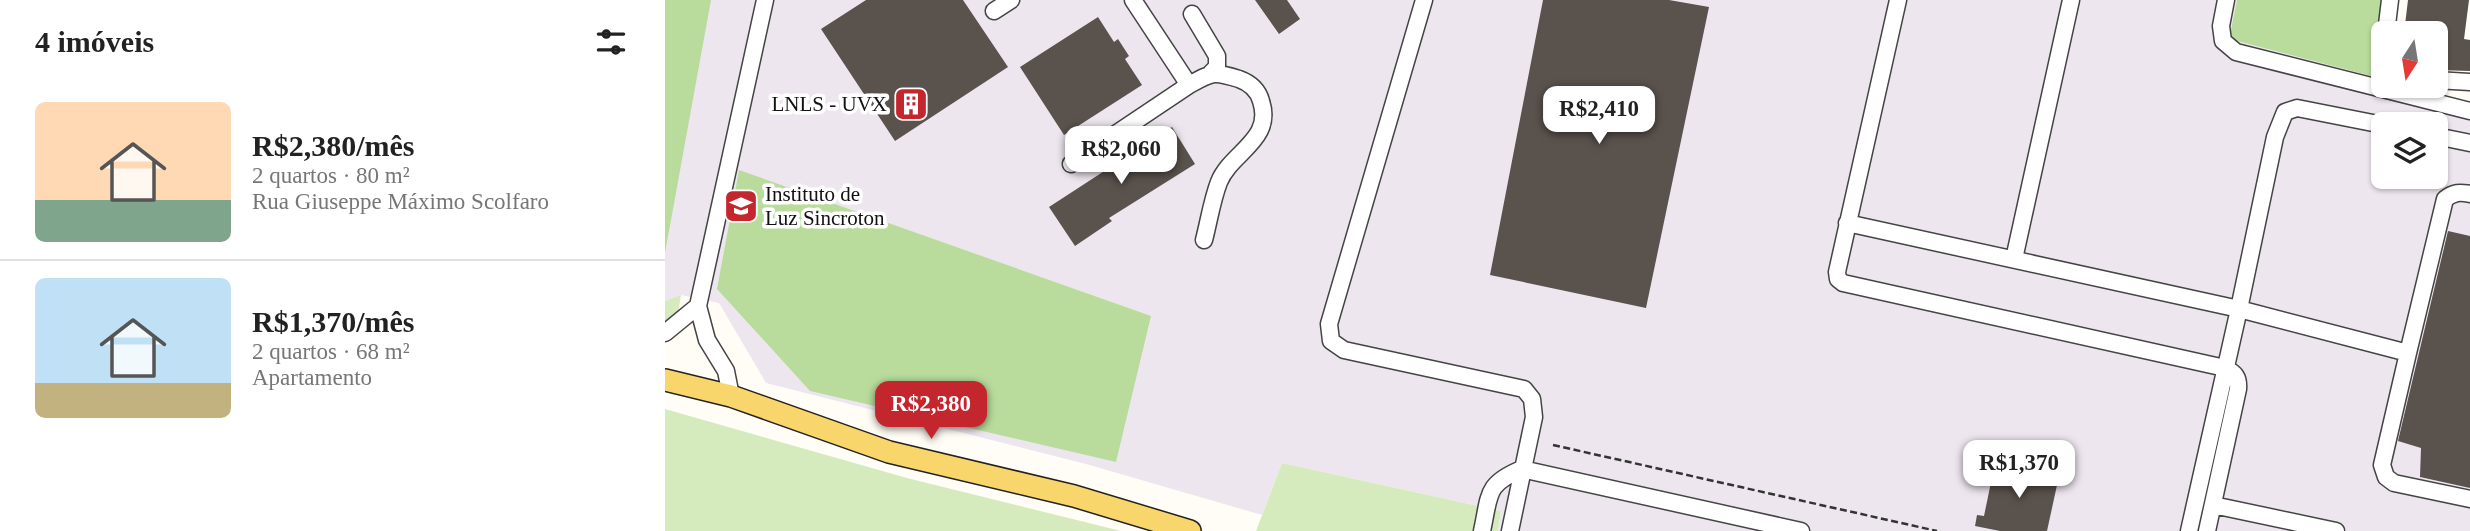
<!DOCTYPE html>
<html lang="pt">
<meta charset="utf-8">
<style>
body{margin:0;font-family:"Times New Roman",serif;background:#f2f2f2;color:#222;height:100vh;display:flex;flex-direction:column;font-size:26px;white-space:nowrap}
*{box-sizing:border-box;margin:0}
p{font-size:23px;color:#767676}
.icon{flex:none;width:38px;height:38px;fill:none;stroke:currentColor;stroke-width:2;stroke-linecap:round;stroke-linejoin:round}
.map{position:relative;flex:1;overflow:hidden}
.sheet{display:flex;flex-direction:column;background:#fff;width:665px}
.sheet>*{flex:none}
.needle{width:46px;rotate:192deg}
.fabs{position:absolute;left:1706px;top:21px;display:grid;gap:14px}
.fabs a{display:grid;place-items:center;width:77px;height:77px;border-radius:10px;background:#fff;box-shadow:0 2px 5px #0004;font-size:35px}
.price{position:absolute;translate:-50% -60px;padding:0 16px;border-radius:14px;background:#fff;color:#222;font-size:23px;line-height:46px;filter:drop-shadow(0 2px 4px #0008)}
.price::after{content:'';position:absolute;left:50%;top:42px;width:21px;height:16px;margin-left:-10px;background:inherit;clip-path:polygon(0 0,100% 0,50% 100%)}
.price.current{background:#c4262e;color:#fff}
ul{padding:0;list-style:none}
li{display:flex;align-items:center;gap:21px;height:175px;padding:0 35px}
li+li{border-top:2px solid #e0e0e0}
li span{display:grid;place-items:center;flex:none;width:196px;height:140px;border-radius:10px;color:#555}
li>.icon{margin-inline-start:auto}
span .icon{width:84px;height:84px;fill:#fffc;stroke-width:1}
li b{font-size:30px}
h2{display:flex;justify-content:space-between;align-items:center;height:84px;padding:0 35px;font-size:30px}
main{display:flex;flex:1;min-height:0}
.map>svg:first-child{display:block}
.industrial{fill:#eee6ef;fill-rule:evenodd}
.green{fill:#d5ebbd}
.forest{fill:#b9dc9c}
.building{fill:#5a524d}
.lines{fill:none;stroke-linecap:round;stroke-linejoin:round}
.minor-casing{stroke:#444;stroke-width:19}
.major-casing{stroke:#222;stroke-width:24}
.path{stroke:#333;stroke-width:2.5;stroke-dasharray:7 3.5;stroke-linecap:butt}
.minor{stroke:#fff;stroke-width:16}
.major{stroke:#f9d66b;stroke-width:21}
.labels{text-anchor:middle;stroke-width:7;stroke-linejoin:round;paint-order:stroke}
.poi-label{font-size:21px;fill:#111;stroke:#fff;text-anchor:end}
</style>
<main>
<section class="sheet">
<h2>4 imóveis<svg class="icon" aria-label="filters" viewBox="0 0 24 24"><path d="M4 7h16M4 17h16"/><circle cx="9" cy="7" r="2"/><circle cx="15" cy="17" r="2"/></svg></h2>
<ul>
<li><span style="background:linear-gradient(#ffd9b3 70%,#7fa58c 0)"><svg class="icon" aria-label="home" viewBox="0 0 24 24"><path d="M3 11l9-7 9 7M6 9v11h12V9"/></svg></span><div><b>R$2,380/mês</b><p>2 quartos · 80 m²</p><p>Rua Giuseppe Máximo Scolfaro</p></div></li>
<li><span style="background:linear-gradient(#bfe0f5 75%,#c2b280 0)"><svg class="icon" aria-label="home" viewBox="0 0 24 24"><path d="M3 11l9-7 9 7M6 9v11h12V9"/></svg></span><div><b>R$1,370/mês</b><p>2 quartos · 68 m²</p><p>Apartamento</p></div></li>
</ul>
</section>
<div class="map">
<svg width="1805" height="531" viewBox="0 0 1805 531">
<rect width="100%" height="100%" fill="#fffdf5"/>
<!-- industrial -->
<path class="industrial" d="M0,0H1572L1564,39L1718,79V86H1743L1805,102V531H833L836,511L617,463L597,515L421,464L101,383L54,303L16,295L0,301ZM1718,124H1771V177H1718Z"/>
<!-- green -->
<path class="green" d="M16,295L13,313L0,323V301Z
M0,409L242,478L456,531H0Z
M617,463L836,511L833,531H591Z"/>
<!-- forest -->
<path class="forest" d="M0,0H46L0,253Z
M1572,0H1721L1714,78L1564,39Z
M74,170L486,316L451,462L145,391L52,289Z"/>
<!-- building -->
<path class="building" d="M201,0H298L343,67L230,141L156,29Z
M590,0H622L635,19L614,34Z
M878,0H1004L1044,7L981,308L825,275Z
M1743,0H1804L1799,39L1805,40V71L1771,70V33H1739Z
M433,17L449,42L453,39L464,56L460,59L477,85L399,135L355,67Z
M507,127L530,164L444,218L447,221L410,246L384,207Z
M1783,231L1805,236V488L1755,477L1756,448L1733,441Z
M1330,463L1394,476L1382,531H1335L1310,526L1312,515L1319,516Z"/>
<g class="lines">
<!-- minor casing -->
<g class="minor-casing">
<path id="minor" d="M468,0L524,85C548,72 548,71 574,79C585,83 593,90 596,101C609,140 566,152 554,182C547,200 544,221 539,240
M759,0L664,324L666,341L679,350L859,389L867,399L869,417L845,531
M1233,0L1172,272L1173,279L1178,283L1560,368C1570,373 1574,377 1573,389L1542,531
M1561,0L1556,26L1558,41L1571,52L1805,111
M329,11L346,0
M527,14L552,56V67L546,73
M1721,33L1725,0
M1771,80L1805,82
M1771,136L1805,143
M406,164L524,85
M1182,223L1574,309L1610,137L1620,112L1632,108L1718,125
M1349,259L1406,0
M0,333L33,306
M1743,353L1717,465L1721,477L1729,483L1805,499
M66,396L61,371L42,340L33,306L100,0
M1548,505L1671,531
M817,531C825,495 820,484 857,469L1136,531
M1524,531L1574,309L1743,353L1780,199C1789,192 1795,192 1805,194"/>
</g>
<!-- major casing -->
<g class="major-casing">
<path id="major" d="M0,380L66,396L224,452L409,496L525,531"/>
</g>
<!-- path -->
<path class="path" d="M888,445L1272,531"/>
<!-- minor -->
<use href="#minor" class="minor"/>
<!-- major -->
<use href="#major" class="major"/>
</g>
<!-- icons -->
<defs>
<g id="building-square" transform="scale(1.75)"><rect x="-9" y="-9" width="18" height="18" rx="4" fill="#c4262e" stroke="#fff"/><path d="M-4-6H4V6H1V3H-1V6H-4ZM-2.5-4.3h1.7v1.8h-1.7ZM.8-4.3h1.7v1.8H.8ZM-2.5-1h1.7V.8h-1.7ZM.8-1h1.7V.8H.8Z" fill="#fff"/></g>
<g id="university-square" transform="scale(1.75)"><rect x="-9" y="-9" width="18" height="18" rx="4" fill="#c4262e" stroke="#fff"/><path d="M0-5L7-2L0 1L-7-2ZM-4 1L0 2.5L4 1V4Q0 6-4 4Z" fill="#fff"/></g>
</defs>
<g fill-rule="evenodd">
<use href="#building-square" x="246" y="104"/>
<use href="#university-square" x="76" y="206"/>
</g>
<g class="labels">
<!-- poi labels -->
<g class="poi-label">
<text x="222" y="111">LNLS - UVX</text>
<text x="100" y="201" text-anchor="start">Instituto de<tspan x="100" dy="24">Luz Sincroton</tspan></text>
</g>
</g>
</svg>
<div class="fabs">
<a><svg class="needle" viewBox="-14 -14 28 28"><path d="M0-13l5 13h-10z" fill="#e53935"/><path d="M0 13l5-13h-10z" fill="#767676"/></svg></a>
<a><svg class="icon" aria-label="layers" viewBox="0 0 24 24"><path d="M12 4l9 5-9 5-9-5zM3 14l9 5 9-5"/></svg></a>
</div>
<b class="price" style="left:934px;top:146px">R$2,410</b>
<b class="price" style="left:456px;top:186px">R$2,060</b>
<b class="price current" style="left:266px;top:441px">R$2,380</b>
<b class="price" style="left:1354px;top:500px">R$1,370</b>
</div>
</main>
